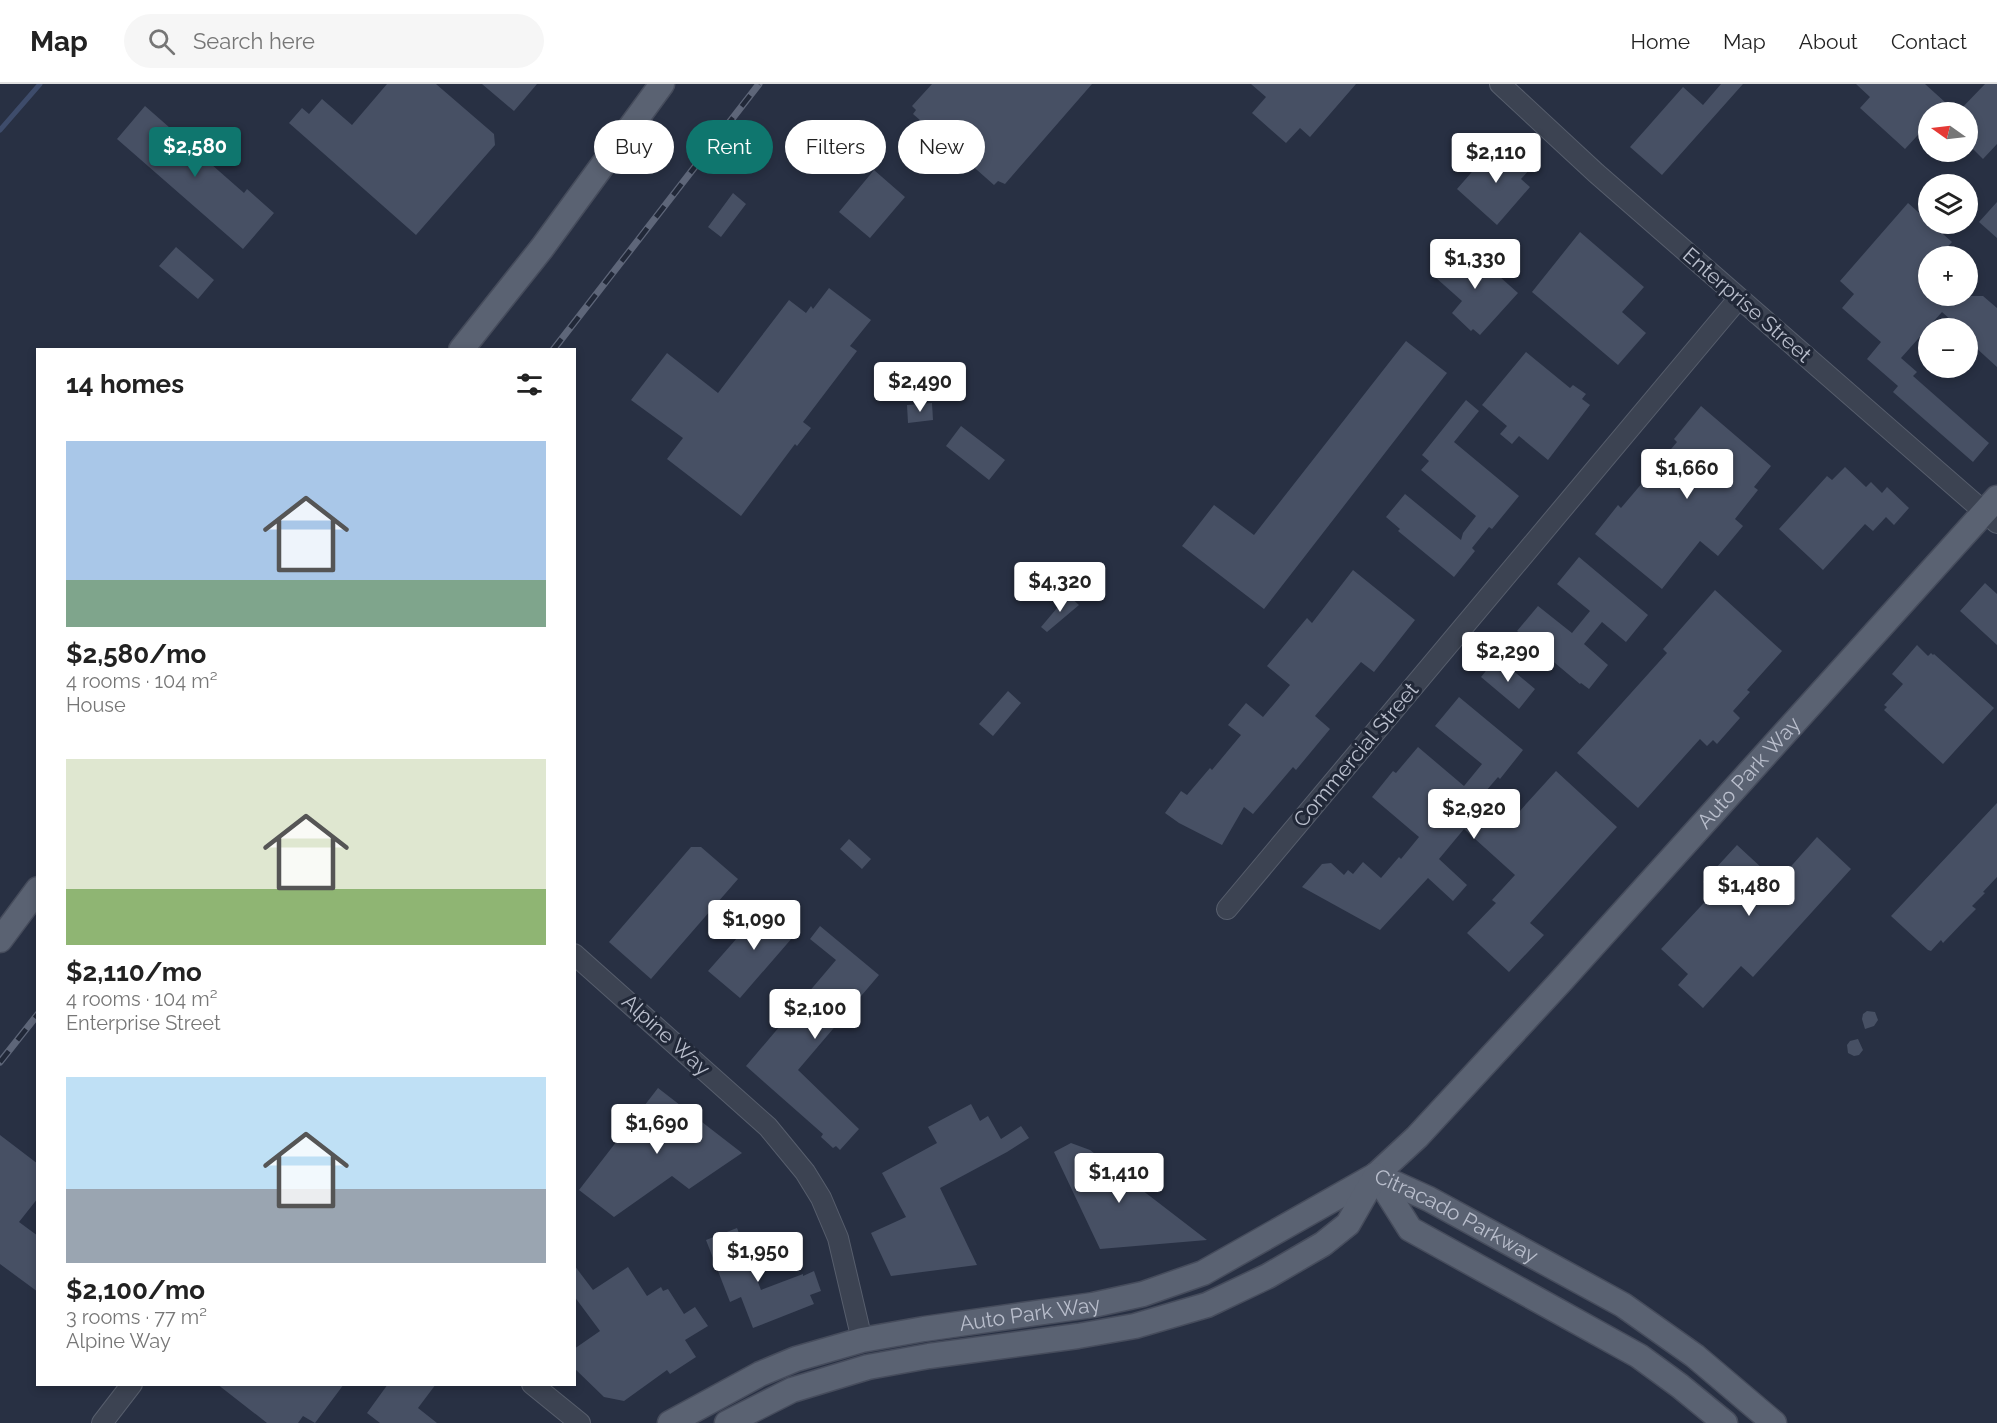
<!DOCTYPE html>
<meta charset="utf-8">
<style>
body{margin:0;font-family:Raleway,sans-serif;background:#f6f6f6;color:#222;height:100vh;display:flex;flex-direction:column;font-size:22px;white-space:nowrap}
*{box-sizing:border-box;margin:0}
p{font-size:20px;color:#767676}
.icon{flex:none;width:33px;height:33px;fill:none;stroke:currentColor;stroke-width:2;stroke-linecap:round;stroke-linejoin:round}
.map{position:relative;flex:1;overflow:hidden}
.panel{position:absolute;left:36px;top:264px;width:540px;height:1038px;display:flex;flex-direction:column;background:#fff;border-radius:0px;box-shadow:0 3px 9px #0003}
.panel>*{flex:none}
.banner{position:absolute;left:594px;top:36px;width:570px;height:54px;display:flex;gap:12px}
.needle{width:39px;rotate:284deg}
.fabs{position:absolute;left:1918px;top:18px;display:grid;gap:12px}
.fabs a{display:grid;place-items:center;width:60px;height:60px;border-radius:50%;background:#fff;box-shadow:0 3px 9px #0003;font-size:30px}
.price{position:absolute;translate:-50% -51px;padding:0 14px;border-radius:6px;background:#fff;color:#222;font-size:20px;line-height:39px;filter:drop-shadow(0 2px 3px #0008)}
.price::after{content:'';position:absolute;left:50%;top:36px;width:18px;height:14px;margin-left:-9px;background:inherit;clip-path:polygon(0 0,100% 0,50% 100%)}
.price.selected{background:#0f766e;color:#fff}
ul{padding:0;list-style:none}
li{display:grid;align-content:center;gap:12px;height:318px;padding:0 30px}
li span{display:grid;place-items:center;height:186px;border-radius:0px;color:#555}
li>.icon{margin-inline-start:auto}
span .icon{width:108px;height:108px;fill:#fffc;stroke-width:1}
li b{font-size:26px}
h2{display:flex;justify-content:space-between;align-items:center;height:72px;padding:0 30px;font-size:26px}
.tag{padding:0 21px;border-radius:27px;background:#fff;box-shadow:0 3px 9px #0003;font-size:21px;line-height:54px}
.tag.selected{background:#0f766e;color:#fff}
header{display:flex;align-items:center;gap:36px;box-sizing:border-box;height:84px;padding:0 30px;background:#fff;border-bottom:2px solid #e0e0e0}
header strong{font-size:28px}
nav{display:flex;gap:33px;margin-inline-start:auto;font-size:21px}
.search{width:420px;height:54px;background:#f6f6f6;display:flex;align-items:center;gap:15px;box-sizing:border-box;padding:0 21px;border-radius:33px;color:#767676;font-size:22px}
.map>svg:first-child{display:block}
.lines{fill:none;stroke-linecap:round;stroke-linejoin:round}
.stream{stroke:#3e4c6b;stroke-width:5}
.building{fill:#475064}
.minor-casing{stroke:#575e6d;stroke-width:22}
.major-casing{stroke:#464c5c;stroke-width:27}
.minor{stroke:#3c4352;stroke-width:20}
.major{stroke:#5a6272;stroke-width:24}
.rail-casing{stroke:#5e6679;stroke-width:7}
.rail{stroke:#212838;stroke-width:4.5;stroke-dasharray:14;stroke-linecap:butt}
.labels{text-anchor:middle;stroke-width:6;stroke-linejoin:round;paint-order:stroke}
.street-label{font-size:21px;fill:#b9becc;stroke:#212838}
</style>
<header>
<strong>Map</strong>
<div class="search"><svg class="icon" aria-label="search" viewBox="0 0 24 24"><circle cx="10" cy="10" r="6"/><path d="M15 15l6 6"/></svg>Search here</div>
<nav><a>Home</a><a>Map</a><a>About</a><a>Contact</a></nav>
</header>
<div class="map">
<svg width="1997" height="1339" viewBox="0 0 1997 1339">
<rect width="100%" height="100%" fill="#283043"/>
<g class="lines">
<!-- stream -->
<path class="stream" d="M0,46L40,0"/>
</g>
<!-- building -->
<path class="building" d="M387,0H436L494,50L495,61L416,151L289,39L302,24L309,30L322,15L352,41Z
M482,0H537L514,27Z
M932,0H1092L1005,100L998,97L994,101L951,63L955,59L932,39L928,43L913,30L916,26L912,22Z
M1251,0H1356L1310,53L1300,44L1286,59L1252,29L1266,13Z
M1721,0H1743L1662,91L1630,63L1683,3L1703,21Z
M1856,0H1925L1956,28H1929V39L1905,65L1860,24L1870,13Z
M1985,0H1997V60L1983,75L1968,60V28H1958Z
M145,22L244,109L247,105L274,129L243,165L117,55Z
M1498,58L1530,85L1521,95L1530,103L1497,141L1457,105Z
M874,86L905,113L870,154L839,128Z
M733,109L746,120L721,153L708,143Z
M1997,118V154L1979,138Z
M1908,119L1952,158L1939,172H1929V212H1983L1997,224V283L1974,262L1976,259L1968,252V244H1960L1942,228L1901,274L1917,288L1913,292L1989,359L1973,378L1893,308L1898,302L1867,275L1881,258L1842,224L1854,210L1840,197Z
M1580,148L1644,203L1622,228L1646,249L1618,281L1532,208Z
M1463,160L1518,209L1480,251L1473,245L1471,247L1452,229L1462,217L1435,193Z
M176,163L214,196L198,215L159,182Z
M829,204L871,236L850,262L857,267L803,338L811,344L797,362L795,360L741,432L667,375L683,354L631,316L667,269L718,309L789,216L806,229L811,222L813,225Z
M1406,257L1447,289L1264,525L1182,462L1214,421L1254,451Z
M1526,268L1570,304L1573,301L1586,310L1582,315L1590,321L1548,376L1519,352L1512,360L1500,350L1507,342L1482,321Z
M1466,316L1479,327L1454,358L1519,412L1492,445L1489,443L1472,464L1475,467L1454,493L1398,447L1400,445L1386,433L1405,410L1461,456L1463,449L1476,432L1421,386L1429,377L1422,371Z
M932,319L933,336L908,339L907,321Z
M1701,322L1771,382L1754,403L1758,406L1735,435L1743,442L1718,472L1700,457L1662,505L1595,450L1618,421L1621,424L1677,358L1674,355Z
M961,342L1005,376L989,396L946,362Z
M1845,383L1866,403L1871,398L1882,409L1887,403L1909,424L1894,441L1886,433L1873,447L1865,440L1823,486L1779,445L1827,392L1832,396Z
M1579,473L1648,531L1626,558L1602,538L1584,560L1608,581L1589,605L1581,599L1580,600L1517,547L1538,522L1572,549L1590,527L1557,500Z
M1353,486L1415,536L1374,588L1361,578L1315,632L1330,645L1296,686L1293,683L1253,730L1244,723L1222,761L1179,739L1165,729L1181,707L1187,711L1210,684L1212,686L1241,651L1228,641L1246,619L1263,633L1290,601L1267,582L1307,534L1312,539Z
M1985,499L1997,510V561L1960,527Z
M1715,506L1782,567L1747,606L1750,608L1733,627L1740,634L1717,660L1713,656L1707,662L1700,655L1638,724L1577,669L1667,569L1663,565Z
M1068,511L1079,521L1047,548L1041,543Z
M1917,561L1928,572L1931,569L1933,571L1934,570L1994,624L1943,680L1884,626L1887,623L1884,621L1903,600L1892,590Z
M1497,573L1535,605L1519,625L1481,593Z
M1008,607L1021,619L993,652L979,640Z
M1459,613L1523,666L1500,695L1498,693L1479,715L1508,740L1556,687L1617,743L1530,839L1544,851L1509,888L1467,849L1496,819L1492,816L1515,791L1464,745L1439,775L1467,801L1453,817L1428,794L1380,846L1302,803L1322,780L1331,779L1344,791L1348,786L1353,790L1363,778L1381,794L1399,773L1401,775L1419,753L1372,713L1393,687L1396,689L1418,663L1464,702L1482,680L1435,642Z
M1997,719V793L1983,808L1985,809L1972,822L1976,825L1966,835L1943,859L1941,856L1931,867L1928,866L1891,832Z
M1817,753L1851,785L1753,893L1741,882L1703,924L1678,901L1688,890L1661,865L1714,808L1703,798L1737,761L1777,798Z
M849,755L871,775L862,785L840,765Z
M691,763H701L738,795L651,895L609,858Z
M768,819L799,846L740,914L708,887Z
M820,842L879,891L798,986L859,1045L840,1066L836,1062L833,1064L821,1053L823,1050L746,982L836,876L810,855Z
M1867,927L1875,928L1878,936L1874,942L1865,945L1862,935L1863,930Z
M1858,955L1863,966L1859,971L1854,972L1848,969L1847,961L1850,957Z
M658,1004L742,1069L689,1105L672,1092L614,1133L579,1106Z
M971,1020L980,1037L988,1032L1001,1055L1021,1042L1029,1054L1007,1068L940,1104L977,1181L891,1192L871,1149L906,1133L882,1089L937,1059L928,1043Z
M0,1051L38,1080V1114L19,1138L38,1152V1208L0,1180Z
M1071,1059L1090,1066L1207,1156L1100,1165L1054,1068Z
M737,1144L761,1206L803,1190V1192L814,1187L821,1207L810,1211L814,1220L753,1244L741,1213L730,1218L706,1156Z
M574,1181L593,1206L628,1183L647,1212L661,1203L663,1207L668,1205L684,1230L695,1223L708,1242L685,1256L696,1273L670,1290L667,1286L624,1317L604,1313L574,1284V1265L600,1247L574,1212Z
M217,1300H344L315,1339L303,1332L298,1339H267Z
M388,1300H436L418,1324L437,1339H380L367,1329Z"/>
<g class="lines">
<!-- minor casing -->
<g class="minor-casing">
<path id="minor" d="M1500,0L1596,89L1997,439
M1227,825L1739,214
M574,870L768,1043L805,1088L821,1114L838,1154L862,1256
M532,1300L580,1339
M102,1339L132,1300"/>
</g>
<!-- major casing -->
<g class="major-casing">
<g id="major">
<path d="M461,266L542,164L662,0"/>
<path d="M0,856L38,805"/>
<path id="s1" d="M1376,1091L1429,1115L1623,1221L1695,1272L1774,1339"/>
<path d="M1376,1091L1410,1145L1639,1272L1680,1302L1725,1339"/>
<path id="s2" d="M670,1339L760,1290L796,1275L862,1256L924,1245L1093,1221L1143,1210L1203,1189L1376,1091L1417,1053L1562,896L1997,414"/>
<path d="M727,1339L792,1306L868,1283L929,1272L1078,1252L1135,1242L1207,1221L1268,1192L1323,1160L1348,1140L1376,1091"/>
</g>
</g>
<!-- minor -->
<use href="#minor" class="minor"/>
<!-- major -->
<use href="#major" class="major"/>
<!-- rail casing -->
<g class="rail-casing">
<path id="rail" d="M553,266L759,0
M0,978L38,930"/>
</g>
<!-- rail -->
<use href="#rail" class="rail"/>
</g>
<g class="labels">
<!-- street labels -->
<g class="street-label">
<text transform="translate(1747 221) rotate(41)" y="7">Enterprise Street</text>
<text transform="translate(1356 671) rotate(-50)" y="7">Commercial Street</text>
<text dy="7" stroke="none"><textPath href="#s2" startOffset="1306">Auto Park Way</textPath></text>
<text transform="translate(666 951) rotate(42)" y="7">Alpine Way</text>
<text dy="7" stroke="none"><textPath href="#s1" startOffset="90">Citracado Parkway</textPath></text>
<text dy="7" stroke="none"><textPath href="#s2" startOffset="380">Auto Park Way</textPath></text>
</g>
</g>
</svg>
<div class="fabs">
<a><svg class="needle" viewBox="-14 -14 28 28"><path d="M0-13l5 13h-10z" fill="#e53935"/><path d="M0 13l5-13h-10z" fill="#767676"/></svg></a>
<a><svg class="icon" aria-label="layers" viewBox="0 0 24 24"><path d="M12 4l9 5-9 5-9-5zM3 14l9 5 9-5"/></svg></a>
<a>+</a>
<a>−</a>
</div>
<b class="price selected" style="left:195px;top:94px">$2,580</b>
<b class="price" style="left:1496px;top:100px">$2,110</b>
<b class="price" style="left:1475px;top:206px">$1,330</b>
<b class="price" style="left:920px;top:329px">$2,490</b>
<b class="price" style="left:1687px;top:416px">$1,660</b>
<b class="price" style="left:1060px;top:529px">$4,320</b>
<b class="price" style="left:1508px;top:599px">$2,290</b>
<b class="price" style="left:1474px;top:756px">$2,920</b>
<b class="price" style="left:1749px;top:833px">$1,480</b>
<b class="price" style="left:754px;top:867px">$1,090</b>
<b class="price" style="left:815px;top:956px">$2,100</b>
<b class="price" style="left:657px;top:1071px">$1,690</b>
<b class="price" style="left:1119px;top:1120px">$1,410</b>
<b class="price" style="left:758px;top:1199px">$1,950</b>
<div class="banner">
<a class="tag">Buy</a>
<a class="tag selected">Rent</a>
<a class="tag">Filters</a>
<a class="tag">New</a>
</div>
<section class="panel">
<h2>14 homes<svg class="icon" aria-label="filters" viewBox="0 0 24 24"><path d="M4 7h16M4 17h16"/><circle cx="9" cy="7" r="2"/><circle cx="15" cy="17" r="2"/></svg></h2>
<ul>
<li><span style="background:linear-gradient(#a9c7e8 75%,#7fa58c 0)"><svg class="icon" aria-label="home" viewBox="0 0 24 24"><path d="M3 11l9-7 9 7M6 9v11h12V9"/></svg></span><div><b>$2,580/mo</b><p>4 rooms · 104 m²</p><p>House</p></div></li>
<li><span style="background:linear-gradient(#dfe7d0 70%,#8fb573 0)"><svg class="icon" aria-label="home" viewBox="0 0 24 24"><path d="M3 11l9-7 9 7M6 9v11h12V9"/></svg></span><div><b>$2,110/mo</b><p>4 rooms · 104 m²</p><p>Enterprise Street</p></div></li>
<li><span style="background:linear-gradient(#bfe0f5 60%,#9aa5b1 0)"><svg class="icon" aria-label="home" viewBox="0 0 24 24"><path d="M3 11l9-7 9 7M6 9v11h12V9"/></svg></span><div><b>$2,100/mo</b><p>3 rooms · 77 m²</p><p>Alpine Way</p></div></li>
</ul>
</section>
</div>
